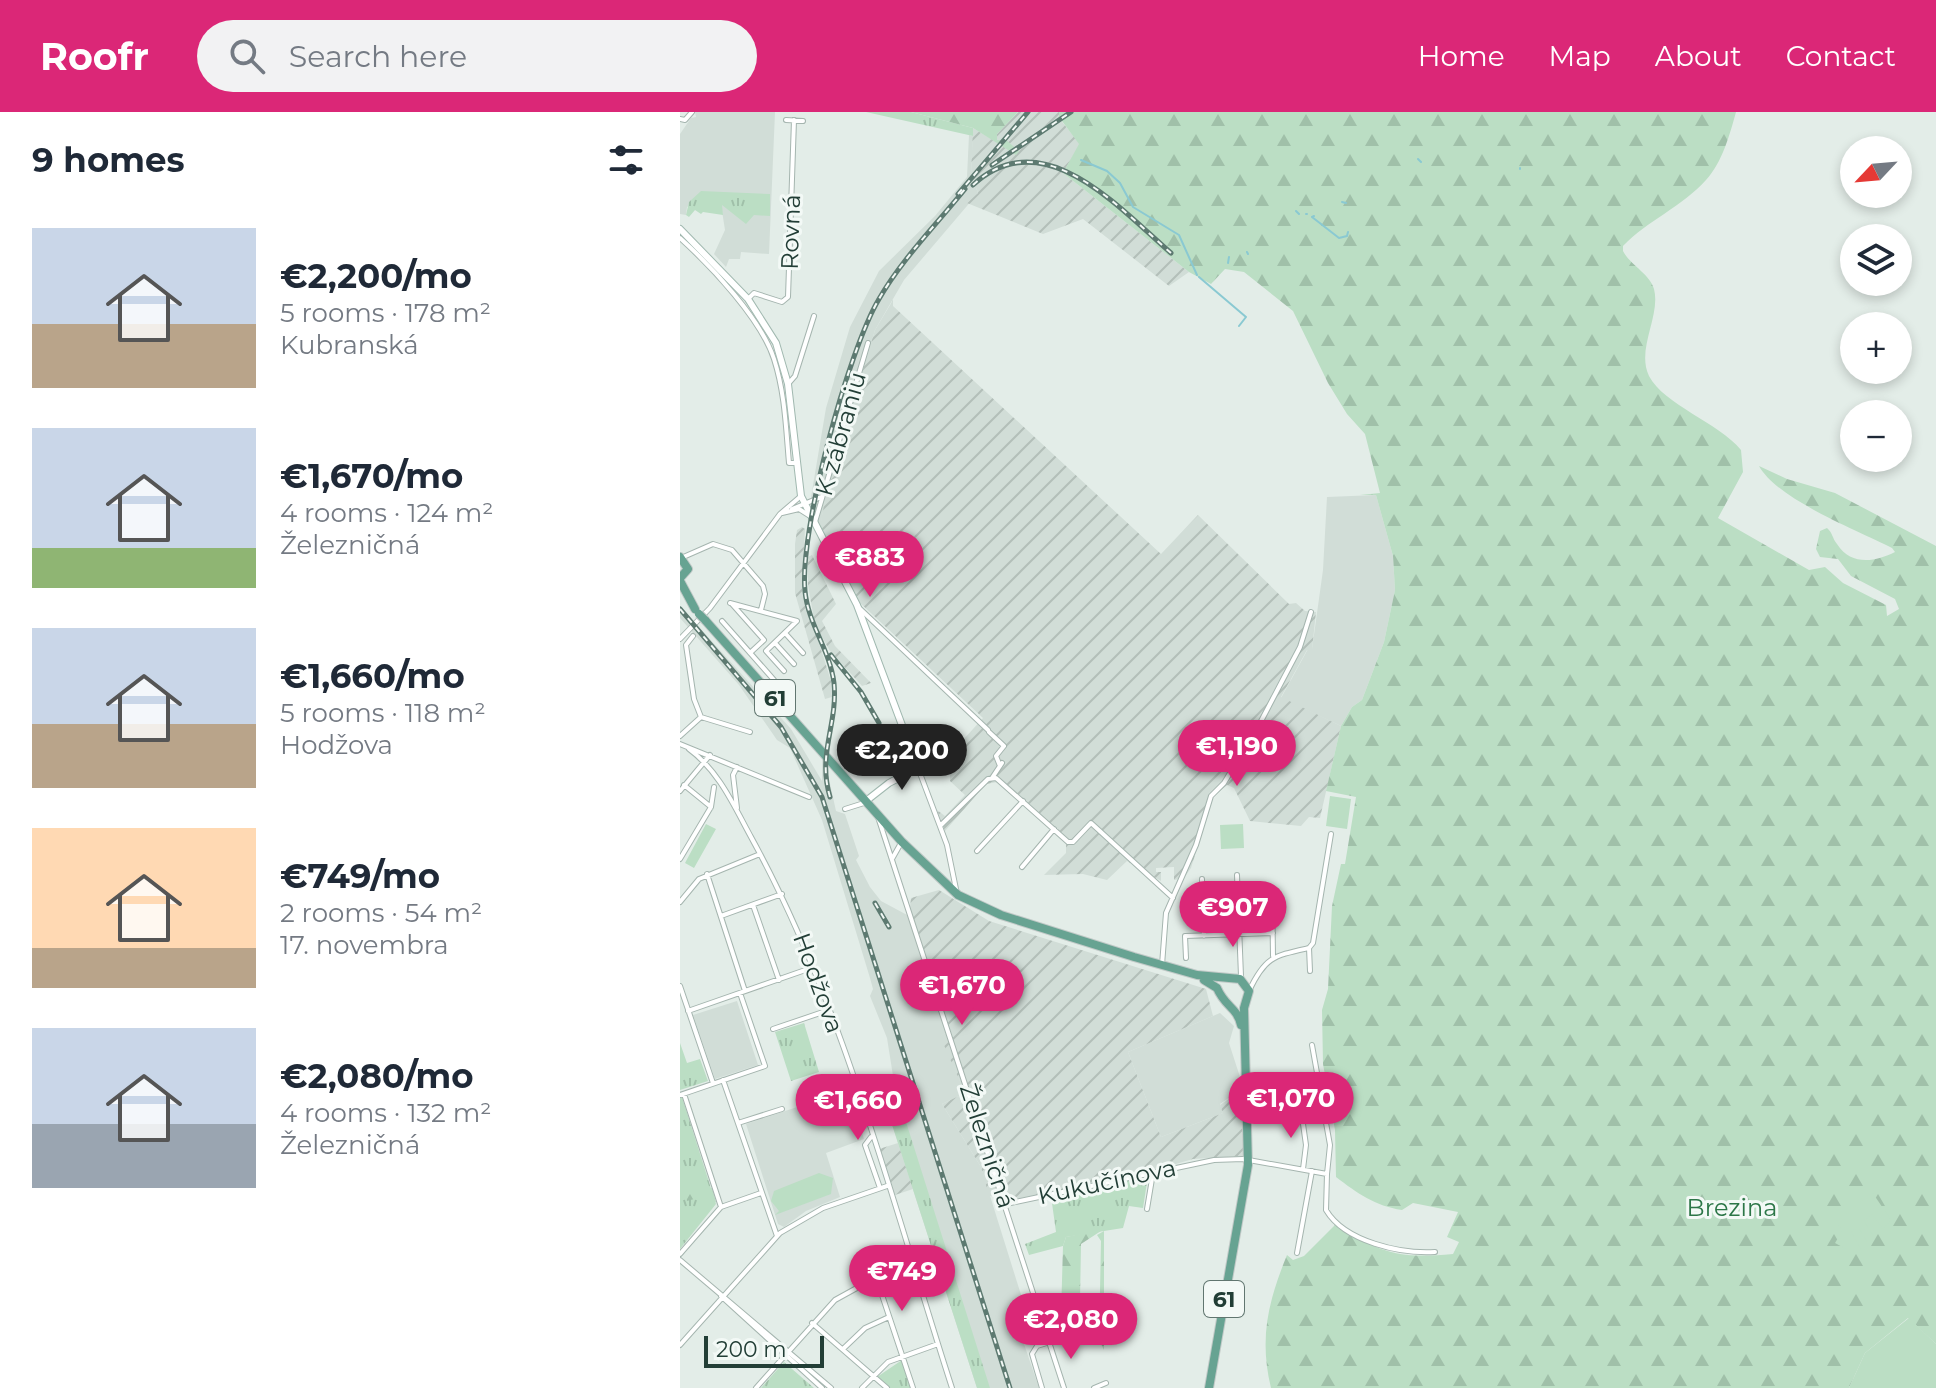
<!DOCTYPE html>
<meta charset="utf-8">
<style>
body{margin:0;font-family:Montserrat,sans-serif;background:#f2f2f3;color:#1f2937;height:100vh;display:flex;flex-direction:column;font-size:30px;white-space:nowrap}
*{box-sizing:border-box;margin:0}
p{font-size:26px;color:#747a83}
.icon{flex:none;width:44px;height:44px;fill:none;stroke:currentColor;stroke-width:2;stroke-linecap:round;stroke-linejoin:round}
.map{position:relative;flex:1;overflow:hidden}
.side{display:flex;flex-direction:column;background:#fff;width:680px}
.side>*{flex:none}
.needle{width:52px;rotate:244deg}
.tools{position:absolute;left:1160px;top:24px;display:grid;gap:16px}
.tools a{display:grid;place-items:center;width:72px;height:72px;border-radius:50%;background:#fff;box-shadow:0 4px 12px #0003;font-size:40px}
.scale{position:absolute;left:24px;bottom:20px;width:120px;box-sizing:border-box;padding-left:8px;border:4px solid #223e36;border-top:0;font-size:22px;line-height:28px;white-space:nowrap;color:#223e36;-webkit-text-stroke:6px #f3f9f6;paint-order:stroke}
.price{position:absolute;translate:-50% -68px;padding:0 18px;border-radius:28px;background:#db2777;color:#fff;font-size:26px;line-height:52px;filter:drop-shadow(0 2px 4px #0008)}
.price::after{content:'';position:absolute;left:50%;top:48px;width:24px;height:18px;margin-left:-12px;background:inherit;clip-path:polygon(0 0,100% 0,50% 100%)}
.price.active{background:#222;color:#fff}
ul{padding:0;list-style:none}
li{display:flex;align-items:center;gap:24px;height:200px;padding:0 32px}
li span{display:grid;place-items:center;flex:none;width:224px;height:160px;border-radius:0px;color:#555}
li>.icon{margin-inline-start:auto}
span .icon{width:96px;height:96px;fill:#fffc;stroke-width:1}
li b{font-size:34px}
h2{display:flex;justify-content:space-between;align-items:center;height:96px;padding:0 32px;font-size:34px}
header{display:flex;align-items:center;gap:48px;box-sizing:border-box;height:112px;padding:0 40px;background:#db2777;color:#fff}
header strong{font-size:38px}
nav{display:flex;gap:44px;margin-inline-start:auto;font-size:28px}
.search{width:560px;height:72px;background:#f2f2f3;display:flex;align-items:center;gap:20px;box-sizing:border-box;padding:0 28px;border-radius:44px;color:#747a83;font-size:30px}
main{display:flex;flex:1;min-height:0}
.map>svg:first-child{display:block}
.built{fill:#d1ddd7}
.industrial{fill:url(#industrial-furrows)}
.grass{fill:url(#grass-tufts)}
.forest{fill:url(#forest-firs)}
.garden{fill:#bbdec4}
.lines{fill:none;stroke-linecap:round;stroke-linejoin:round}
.stream{stroke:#8ac9d2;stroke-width:2}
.street-casing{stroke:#a5b5af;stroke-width:6}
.secondary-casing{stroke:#a1b9b0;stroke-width:8}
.primary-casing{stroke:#c1c9c7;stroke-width:10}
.street{stroke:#fff;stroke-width:4}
.secondary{stroke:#fff;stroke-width:6}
.primary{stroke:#67a392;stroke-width:8}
.rail-casing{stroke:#5d7a71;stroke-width:5}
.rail{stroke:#f3f9f6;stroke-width:2;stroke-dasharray:6;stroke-linecap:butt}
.primary-bridge-casing{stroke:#c1c9c7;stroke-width:10;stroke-linecap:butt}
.primary-bridge{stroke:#67a392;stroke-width:8}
.labels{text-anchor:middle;stroke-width:6;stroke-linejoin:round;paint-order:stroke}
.shield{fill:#f3f9f6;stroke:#617670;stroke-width:2}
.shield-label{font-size:22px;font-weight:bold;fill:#223e36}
.street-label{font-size:24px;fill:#223e36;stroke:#f3f9f6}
.park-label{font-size:24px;fill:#2c7647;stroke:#f3f9f6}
</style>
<header>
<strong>Roofr</strong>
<div class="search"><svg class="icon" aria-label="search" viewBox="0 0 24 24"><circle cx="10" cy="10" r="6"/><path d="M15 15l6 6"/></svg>Search here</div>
<nav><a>Home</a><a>Map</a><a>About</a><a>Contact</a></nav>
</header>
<main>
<section class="side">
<h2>9 homes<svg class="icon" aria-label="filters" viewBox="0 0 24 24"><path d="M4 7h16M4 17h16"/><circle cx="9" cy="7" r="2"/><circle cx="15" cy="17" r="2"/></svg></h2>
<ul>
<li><span style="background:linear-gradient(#c9d6e8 60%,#b9a48a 0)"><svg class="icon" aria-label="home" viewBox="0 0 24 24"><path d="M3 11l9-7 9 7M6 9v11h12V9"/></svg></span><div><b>€2,200/mo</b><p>5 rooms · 178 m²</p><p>Kubranská</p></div></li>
<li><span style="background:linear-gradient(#c9d6e8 75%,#8fb573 0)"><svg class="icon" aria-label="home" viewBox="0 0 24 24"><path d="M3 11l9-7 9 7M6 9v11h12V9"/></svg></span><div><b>€1,670/mo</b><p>4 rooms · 124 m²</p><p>Železničná</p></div></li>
<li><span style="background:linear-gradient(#c9d6e8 60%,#b9a48a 0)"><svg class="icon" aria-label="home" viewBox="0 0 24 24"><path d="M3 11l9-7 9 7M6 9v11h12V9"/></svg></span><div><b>€1,660/mo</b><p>5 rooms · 118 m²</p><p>Hodžova</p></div></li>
<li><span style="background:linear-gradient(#ffd9b3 75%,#b9a48a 0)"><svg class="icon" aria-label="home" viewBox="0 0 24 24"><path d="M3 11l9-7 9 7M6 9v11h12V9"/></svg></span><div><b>€749/mo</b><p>2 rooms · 54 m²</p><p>17. novembra</p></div></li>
<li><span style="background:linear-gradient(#c9d6e8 60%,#9aa5b1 0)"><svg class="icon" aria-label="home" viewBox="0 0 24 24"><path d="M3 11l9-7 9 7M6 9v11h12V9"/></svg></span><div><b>€2,080/mo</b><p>4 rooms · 132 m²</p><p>Železničná</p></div></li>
</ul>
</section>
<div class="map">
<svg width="1256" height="1276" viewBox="0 0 1256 1276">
<defs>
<pattern id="industrial-furrows" width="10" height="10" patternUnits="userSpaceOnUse" patternTransform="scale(2)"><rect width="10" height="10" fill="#d1ddd7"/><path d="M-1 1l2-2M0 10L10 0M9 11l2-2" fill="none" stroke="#b3bfb9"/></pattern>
<pattern id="grass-tufts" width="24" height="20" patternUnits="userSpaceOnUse" patternTransform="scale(2)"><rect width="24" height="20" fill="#bbdec4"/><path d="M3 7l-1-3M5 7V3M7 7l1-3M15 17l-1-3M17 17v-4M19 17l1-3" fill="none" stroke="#a0c0a9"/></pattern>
<pattern id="forest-firs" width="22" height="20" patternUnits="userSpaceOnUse" patternTransform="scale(2)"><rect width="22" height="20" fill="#bbdec4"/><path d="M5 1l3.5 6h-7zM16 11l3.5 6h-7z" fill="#a0c0a9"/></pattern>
</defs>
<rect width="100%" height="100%" fill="#e3ede8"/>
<!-- built -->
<path class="built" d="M15,0H95L89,142L61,140L60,147H49L46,155L34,142L45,118L39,80L7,95L6,103L0,102V22L11,6L16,5Z
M289,23L293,24L291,61L298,81L224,168L195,218L147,376L140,418L129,397L146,296L170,215L199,159L255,104L287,65Z
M696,383L713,444L715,478L704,530L682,588L672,595L661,614L601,586L628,537H632L643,458L647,385Z
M0,494L111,617L142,669V645L145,649L156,699L165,702L179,744L176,748L190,775L201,789L229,804L267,920L261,924L285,981L262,992L301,1055L352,1218L342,1226L359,1276H297L207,997L217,989L207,926L190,884L193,877L190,866L142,708L110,636L97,628L59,573L0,506Z
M57,889L78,953L35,967L13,903Z
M540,901L554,914L549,931L560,965V978L540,992L543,1001L481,1025L448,940Z
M168,978L184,1027L146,1041L160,1085L126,1099L104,1115L98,1112L66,1012Z"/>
<!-- industrial -->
<path class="industrial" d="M338,0H379V6L400,32L383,61L509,160L489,174L403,107L363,122L287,91L298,81L291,61L293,16L336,42L325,27L317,28V22Z
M213,188V194L481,442L518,403L609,492L616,491L625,499L636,500L632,538H627L601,585L661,614L640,706L629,705L621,714L570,709L554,676L547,673L533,685L511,756L504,766L494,768V755L476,756V760H481V769L447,749L427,768L403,762L364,763L386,741V731L318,670L306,672L265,719L257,698L265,704L285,683L270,669V657L263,650L303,606L178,489L140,415L147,376L195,218Z
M122,415L125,417L122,477L151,569L152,585L145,587L115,481V432L117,418Z
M132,443L156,492L142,509L155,534L191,571L182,574L150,539L135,513L128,473V445Z
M259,778L309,809L526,877L533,904L448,940L481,1025L543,1001L540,993L563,977L564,1044L513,1047L441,1068L334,1087L309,1084L301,1055L262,992L285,981L260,924L267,920L229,804L231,786Z
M218,1031L233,1077L215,1083L199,1037Z"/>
<!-- grass -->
<path class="grass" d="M186,0H231L293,16V24Z
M21,79L90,82V104L74,103L66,112L42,93L43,103L23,100L21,102L15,98L9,105L6,103L9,90Z
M124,911L139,960L111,969L95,920Z
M0,931L7,951L20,947L28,969L0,978Z
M220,981L227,1013L310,1276H297L207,997L215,983Z
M2,985L36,1092L0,1137V986Z
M468,1064L463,1096L449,1094L443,1116L386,1125L383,1134L349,1143L345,1132L376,1120L371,1084Z
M222,1248L232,1276H209L197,1265Z
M104,1250L134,1276H81Z"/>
<!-- forest -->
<path class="forest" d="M231,0H338L317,22V28L325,27L339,39L336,43L293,16Z
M379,0H1056C1050,22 1042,51 1026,68C1003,94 967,109 943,134V139C950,153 970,162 974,177C981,204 956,237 969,264C984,293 1038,310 1061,338L1063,360L1038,406L1129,458L1145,455L1163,471L1206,493L1207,504L1219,497L1215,487L1171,464L1158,447L1140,445L1136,437L1140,419L1147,416C1153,421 1152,426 1157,432C1171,454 1195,450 1215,440L1212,436C1177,418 1098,388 1079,354L1107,367L1155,381L1256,434V1232L1228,1206L1185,1241L1169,1276H591C579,1226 588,1190 607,1143L613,1148L624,1144L655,1113C703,1141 716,1147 773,1142L779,1130L767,1125L778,1100L733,1091L722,1098C695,1094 677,1081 656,1065L655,1018L643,952L642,898L648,877L652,794L661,752H665L676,685L646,679L661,614L672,595L682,588L704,530L715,478L713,444L696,383H680L700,381L685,322L667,302L648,271L613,199L564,160L545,157L531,172L509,160L383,61L399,32L379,5Z
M7,1054L15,1082L32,1076L36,1090L31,1091L21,1085L7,1089L3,1071L5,1080L0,1085L2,1057Z
M424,1117L401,1132L400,1189L387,1190L386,1213L394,1224L411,1227L386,1236L381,1203L383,1134L386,1125Z
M424,1119V1238L419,1228L421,1129L417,1123Z"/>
<!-- garden -->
<path class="garden" d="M650,684L671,687L667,717L646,714Z
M26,712L36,717L14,756L5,751Z
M563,712L564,736L541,737L540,713Z
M139,1061L153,1066L151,1082L95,1103L99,1099L91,1089L94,1079Z
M1192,1080L1211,1108L1203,1117L1192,1102L1184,1109L1194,1125L1188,1131L1178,1115L1171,1120L1181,1137H1166L1155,1131L1162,1119L1157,1110Z
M1229,1206L1256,1232V1276H1169L1185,1241Z"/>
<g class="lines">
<!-- stream -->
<path class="stream" d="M738,47L741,50
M401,48L427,59L440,71L453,95L499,123L517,163
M840,56V57
M662,90L666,91
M616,99L619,102
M626,102H627
M634,104L632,105L659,126L667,124L668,120
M567,140L568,142
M548,151L549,145
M519,165L566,205L559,214"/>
<!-- street casing -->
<g class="street-casing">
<path id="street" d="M0,7L5,8L12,0
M106,8L123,9
M0,126C32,155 81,207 94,247C105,281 106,317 109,351H116
M69,186L74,181L102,190L108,185L114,8
M108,272L115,264L134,204
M112,397L141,385
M102,401L119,397L130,404
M135,410L188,231
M1,446L33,432L52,438L83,474L85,482L81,498
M50,491L117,509L86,539L104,559
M52,492L84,528L70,541
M178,495L308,618
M42,509L94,568
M105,521L123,541
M0,527L30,496L100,402L121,384
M95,531L114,552
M21,605L70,620
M309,620L324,634L316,644L320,654
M0,624L21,605L14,587L6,533L13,524
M0,632L129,685
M9,637C39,659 54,694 71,725C165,896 212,1091 272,1276
M57,655L53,663L57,696
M238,656L267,733L276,777
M312,666L322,651
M0,679L30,643
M31,695L34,675
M165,697L184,691
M198,705L384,1276
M260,714L308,667L316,666L388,730H393L411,711L493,786
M297,739L343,689
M0,747L31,695L4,673
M212,747L221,731
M342,755L374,717
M27,762L65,879
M557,763L561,864
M522,767L524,824
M592,777L593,844
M522,787L592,785
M0,790L19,767L80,742
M73,793L99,868
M41,804L102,782
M523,805L592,802
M629,836L630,859
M506,846L505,824L593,821
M482,853L486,801L516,733L531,684L544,671L579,613L620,535L631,500
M0,874L33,971
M569,879C585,845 593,844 629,836L633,831L651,722
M8,899L134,855
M93,917L149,898
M632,933L650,1033L647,1062
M43,968L97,1124
M4,982L41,1095
M149,982L174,973
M0,983L85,954L60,881
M621,998L626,1033L623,1057
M58,1011L102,997
M191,1025L185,1033L200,1076
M326,1092L534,1048L563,1047L647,1062L646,1098C665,1130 721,1142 755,1140
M467,1097L473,1061
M617,1141L632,1059
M0,1142L41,1095L81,1081
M0,1148L151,1276
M197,1168L233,1276
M41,1184L142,1276
M132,1211L207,1276
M0,1233L100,1121L143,1096L207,1074
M163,1237L185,1216L209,1205
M76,1276L155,1188L184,1172L233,1156
M182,1276L208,1250L258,1232
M362,1276L352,1242L357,1234L370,1230
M414,1276L426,1271"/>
</g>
<!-- secondary casing -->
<g class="secondary-casing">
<path id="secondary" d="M0,117L68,187L96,231L108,272L121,384L177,493L238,656L209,671L186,689"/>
</g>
<!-- primary casing -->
<g class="primary-casing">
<path id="primary" d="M0,445L8,457L0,466
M0,469L15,497
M25,508L222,730L278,783L321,803L454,845L517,863L560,867L569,879L564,896L568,1053L529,1276
M524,868L537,876C545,895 557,895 561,913"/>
</g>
<!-- street -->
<use href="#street" class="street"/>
<!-- secondary -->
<use href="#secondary" class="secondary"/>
<!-- primary -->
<use href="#primary" class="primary"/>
<!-- rail casing -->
<g class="rail-casing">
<path id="rail" d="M312,53L391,0
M293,73C363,8 440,97 491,141
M278,82L348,0
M0,497L101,615L142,685L330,1276
M151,543L181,580L199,611
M150,685C137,641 158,613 154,571C150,538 128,512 125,479C119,419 168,239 199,187C222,147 256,113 285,77
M195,791L209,815"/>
</g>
<!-- rail -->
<use href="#rail" class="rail"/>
<!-- primary-bridge casing -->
<g class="primary-bridge-casing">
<path id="primary-bridge" d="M19,502L25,508"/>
</g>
<!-- primary-bridge -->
<use href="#primary-bridge" class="primary-bridge"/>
</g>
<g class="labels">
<!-- shield labels -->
<g class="shield">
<rect x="75" y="568" width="40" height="36" rx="6"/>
<rect x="524" y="1169" width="40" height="36" rx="6"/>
</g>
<g class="shield-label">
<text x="95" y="594">61</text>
<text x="544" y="1195">61</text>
</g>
<!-- street labels -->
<g class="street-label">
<text transform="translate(111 120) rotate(-88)" y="8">Rovná</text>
<text transform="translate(161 322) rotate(-74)" y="8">K zábraniu</text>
<text transform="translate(138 871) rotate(70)" y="8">Hodžova</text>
<text transform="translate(307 1034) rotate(72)" y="8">Železničná</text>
<text transform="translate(427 1070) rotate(-12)" y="8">Kukučínova</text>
</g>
<!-- park labels -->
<g class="park-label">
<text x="1052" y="1104">Brezina</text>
</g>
</g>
</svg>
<div class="tools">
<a><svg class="needle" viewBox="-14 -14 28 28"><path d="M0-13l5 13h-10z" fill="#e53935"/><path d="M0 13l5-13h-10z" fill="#747a83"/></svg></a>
<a><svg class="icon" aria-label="layers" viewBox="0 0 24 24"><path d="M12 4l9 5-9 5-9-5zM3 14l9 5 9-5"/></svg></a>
<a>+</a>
<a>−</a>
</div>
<div class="scale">200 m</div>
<b class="price" style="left:190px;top:487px">€883</b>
<b class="price" style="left:557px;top:676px">€1,190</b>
<b class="price active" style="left:222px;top:680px">€2,200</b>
<b class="price" style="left:553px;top:837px">€907</b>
<b class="price" style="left:282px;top:915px">€1,670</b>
<b class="price" style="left:611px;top:1028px">€1,070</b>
<b class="price" style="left:178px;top:1030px">€1,660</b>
<b class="price" style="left:222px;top:1201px">€749</b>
<b class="price" style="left:391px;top:1249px">€2,080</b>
</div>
</main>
